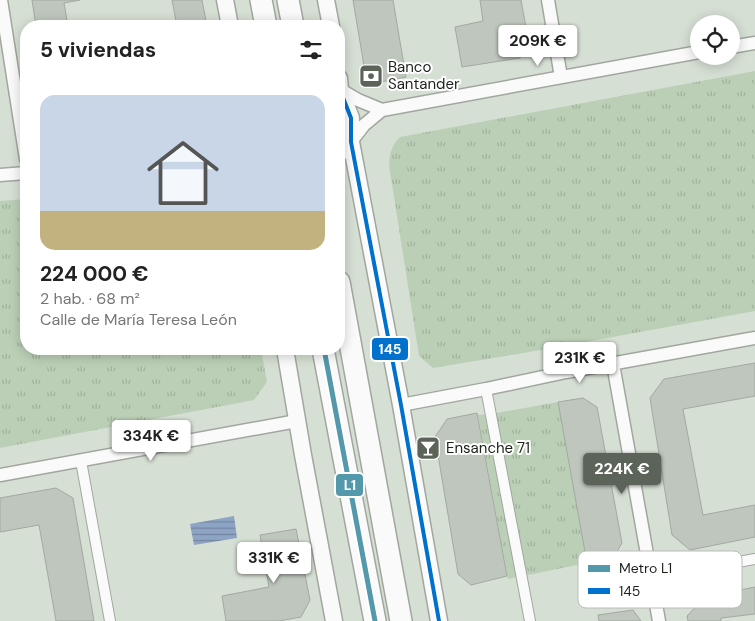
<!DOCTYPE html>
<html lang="es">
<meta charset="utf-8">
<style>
body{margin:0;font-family:"DM Sans",sans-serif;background:#f6f6f6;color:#222;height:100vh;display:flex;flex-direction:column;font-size:19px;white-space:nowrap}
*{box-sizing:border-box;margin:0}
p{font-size:16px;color:#767676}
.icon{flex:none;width:28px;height:28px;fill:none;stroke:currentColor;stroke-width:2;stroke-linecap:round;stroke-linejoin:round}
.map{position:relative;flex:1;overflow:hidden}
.sheet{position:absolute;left:20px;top:20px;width:325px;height:335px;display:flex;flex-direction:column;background:#fff;border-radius:20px;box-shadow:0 2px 12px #0003}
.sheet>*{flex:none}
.controls{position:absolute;left:690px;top:15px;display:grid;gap:10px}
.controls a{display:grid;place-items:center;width:50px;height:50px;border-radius:50%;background:#fff;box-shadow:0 2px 12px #0003;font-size:25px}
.price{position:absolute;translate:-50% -42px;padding:0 11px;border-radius:5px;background:#fff;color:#222;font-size:16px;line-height:32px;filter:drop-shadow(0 1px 2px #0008)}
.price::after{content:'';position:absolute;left:50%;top:30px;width:15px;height:11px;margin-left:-8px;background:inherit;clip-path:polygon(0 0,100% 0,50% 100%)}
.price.on{background:#5c645a;color:#fff}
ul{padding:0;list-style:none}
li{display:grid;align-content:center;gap:10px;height:265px;padding:0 20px}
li+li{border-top:1px solid #e0e0e0}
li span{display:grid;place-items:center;height:155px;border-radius:15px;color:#555}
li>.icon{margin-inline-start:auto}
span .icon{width:90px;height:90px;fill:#fffc;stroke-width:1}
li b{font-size:21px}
h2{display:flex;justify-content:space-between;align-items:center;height:60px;padding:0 20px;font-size:21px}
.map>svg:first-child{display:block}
.park{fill:url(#park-tufts)}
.water{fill:url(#water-rules)}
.building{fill:#bec6bd;stroke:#a2a9a0}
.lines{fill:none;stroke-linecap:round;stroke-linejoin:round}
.pedestrian-casing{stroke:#a1a79f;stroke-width:12}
.minor-casing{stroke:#a1a79f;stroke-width:15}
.tertiary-casing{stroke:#a1a79f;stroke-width:19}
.primary-casing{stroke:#a1a79f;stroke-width:24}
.pedestrian{stroke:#f9faf9;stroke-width:10}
.minor{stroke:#f9faf9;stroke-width:12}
.tertiary{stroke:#f9faf9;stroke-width:16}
.primary{stroke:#f9faf9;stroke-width:21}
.bus-1-casing{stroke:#fff;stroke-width:8}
.bus-1{stroke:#0072ce;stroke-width:4}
.metro-1-casing{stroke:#fff;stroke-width:9}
.metro-1{stroke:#5498ac;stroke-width:5}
.labels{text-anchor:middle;stroke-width:4;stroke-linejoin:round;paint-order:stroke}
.poi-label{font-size:15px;fill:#1a2119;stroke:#fff;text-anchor:start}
.key{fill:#fff;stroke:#babcba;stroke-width:1}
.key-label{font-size:14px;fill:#1a2119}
.line-badge{stroke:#fff;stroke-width:2}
.badge-label{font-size:14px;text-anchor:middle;font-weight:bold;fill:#fff}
</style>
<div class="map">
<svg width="755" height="621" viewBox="0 0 755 621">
<defs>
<pattern id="park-tufts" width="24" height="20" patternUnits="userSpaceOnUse" patternTransform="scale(1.25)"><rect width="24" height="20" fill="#bbcfb6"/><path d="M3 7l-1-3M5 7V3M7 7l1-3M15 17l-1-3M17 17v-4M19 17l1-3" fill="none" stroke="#a0b19c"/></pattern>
<pattern id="water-rules" width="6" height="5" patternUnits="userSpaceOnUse" patternTransform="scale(1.25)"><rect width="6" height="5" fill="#8da4c5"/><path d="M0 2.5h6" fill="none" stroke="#72859f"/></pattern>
</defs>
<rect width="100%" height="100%" fill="#d6dfd4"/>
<!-- park -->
<path class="park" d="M755,71V311L547,349L433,368L419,356L389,165C390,153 391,146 400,137Z
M26,199V349H261L267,382L254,400L0,448V201Z
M558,402L587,563L508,579L478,415L491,414Z"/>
<!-- water -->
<path class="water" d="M234,516L237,538L194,545L190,524Z"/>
<!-- building -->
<path class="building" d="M32,0H80L64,3L68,26H36Z
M172,0H202L207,26H177Z
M353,0H393L406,77L380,82L365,72Z
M480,0H521L529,44L520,58L462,67L455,27L483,21Z
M755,363V396L683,409L703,515L755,505V537L690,550L672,535L650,398L664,379Z
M583,398L597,407L622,543L613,558L587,563L558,402Z
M477,413L507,576L471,585L458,574L435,437L447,419Z
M56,488L73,498L94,621H56L39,525L0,532V498Z
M296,529L310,600L301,617L279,621H226L222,596L269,587L260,535Z
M755,587V614L721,618V621H688L687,616L705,597Z
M633,610L641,621H599L598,615Z"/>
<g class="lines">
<!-- pedestrian casing -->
<g class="pedestrian-casing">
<path id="pedestrian" d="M486,389L530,621
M81,461L110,621
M652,578L755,559"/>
</g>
<!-- minor casing -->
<g class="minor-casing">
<path id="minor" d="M1,0L26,159
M548,0L561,77
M731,47L755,43
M339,89L358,100L382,110L364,125L339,157
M382,110L699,52
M0,175L26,173
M613,364L659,621
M401,405L486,389L566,372L755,338
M0,475L297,421"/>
</g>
<!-- tertiary casing -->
<g class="tertiary-casing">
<path id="tertiary" d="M225,0L230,26
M326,0L331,26
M339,78L340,90L351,118V142L401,405L439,621
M285,349L303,455L334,621"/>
</g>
<!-- primary casing -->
<g class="primary-casing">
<path id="primary" d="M261,0L266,26
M288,0L293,26
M339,282L401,621
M323,349L375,621"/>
</g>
<!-- pedestrian -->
<use href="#pedestrian" class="pedestrian"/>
<!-- minor -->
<use href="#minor" class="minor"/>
<!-- tertiary -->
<use href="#tertiary" class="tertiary"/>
<!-- primary -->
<use href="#primary" class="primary"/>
<!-- bus-1 casing -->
<g class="bus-1-casing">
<path id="bus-1" d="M339,78L340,90L351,118V142L401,405L439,621"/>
</g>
<!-- bus-1 -->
<use href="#bus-1" class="bus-1"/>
<!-- metro-1 casing -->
<g class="metro-1-casing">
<path id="metro-1" d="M324,349L375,621"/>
</g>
<!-- metro-1 -->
<use href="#metro-1" class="metro-1"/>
</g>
<!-- icons -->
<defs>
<g id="bank-square" transform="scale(1.25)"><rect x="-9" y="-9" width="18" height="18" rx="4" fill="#5c645a" stroke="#fff"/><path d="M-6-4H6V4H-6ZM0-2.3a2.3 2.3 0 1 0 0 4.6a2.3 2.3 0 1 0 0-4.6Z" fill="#fff"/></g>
<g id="bar-square" transform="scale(1.25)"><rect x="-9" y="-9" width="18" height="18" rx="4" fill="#5c645a" stroke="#fff"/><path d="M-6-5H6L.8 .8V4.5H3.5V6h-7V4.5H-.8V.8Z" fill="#fff"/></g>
</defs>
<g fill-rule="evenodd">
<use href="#bank-square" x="371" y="76"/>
<use href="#bar-square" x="428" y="448"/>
</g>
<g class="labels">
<!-- poi labels -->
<g class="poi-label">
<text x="388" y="72">Banco<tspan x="388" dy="17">Santander</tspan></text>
<text x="446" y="453">Ensanche 71</text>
</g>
</g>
<!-- legend -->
<rect x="578" y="551" width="164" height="57" rx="8" class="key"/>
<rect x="588" y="565" width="22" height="7" fill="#5498ac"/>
<rect x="588" y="588" width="22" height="6" fill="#0072ce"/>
<g class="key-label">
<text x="619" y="573">Metro L1</text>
<text x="619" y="596">145</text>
</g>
<g class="line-badge">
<rect x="371" y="337" width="38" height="24" rx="5" fill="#0072ce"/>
<rect x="335" y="473" width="29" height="24" rx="5" fill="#5498ac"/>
</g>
<g class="badge-label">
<text x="390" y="354">145</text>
<text x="350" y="490">L1</text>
</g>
</svg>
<div class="controls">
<a><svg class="icon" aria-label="locate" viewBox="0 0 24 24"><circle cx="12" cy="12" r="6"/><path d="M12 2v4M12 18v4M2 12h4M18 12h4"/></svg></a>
</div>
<b class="price" style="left:538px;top:67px">209K €</b>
<b class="price" style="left:580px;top:384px">231K €</b>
<b class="price" style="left:151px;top:462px">334K €</b>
<b class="price on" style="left:622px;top:495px">224K €</b>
<b class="price" style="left:274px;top:584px">331K €</b>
<section class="sheet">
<h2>5 viviendas<svg class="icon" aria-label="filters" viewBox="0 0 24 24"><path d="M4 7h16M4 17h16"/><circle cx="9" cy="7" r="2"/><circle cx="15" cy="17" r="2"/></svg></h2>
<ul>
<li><span style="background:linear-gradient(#c9d6e8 75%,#c2b280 0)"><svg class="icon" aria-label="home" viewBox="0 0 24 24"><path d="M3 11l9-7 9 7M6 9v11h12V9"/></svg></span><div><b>224 000 €</b><p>2 hab. · 68 m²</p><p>Calle de María Teresa León</p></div></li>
</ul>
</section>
</div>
